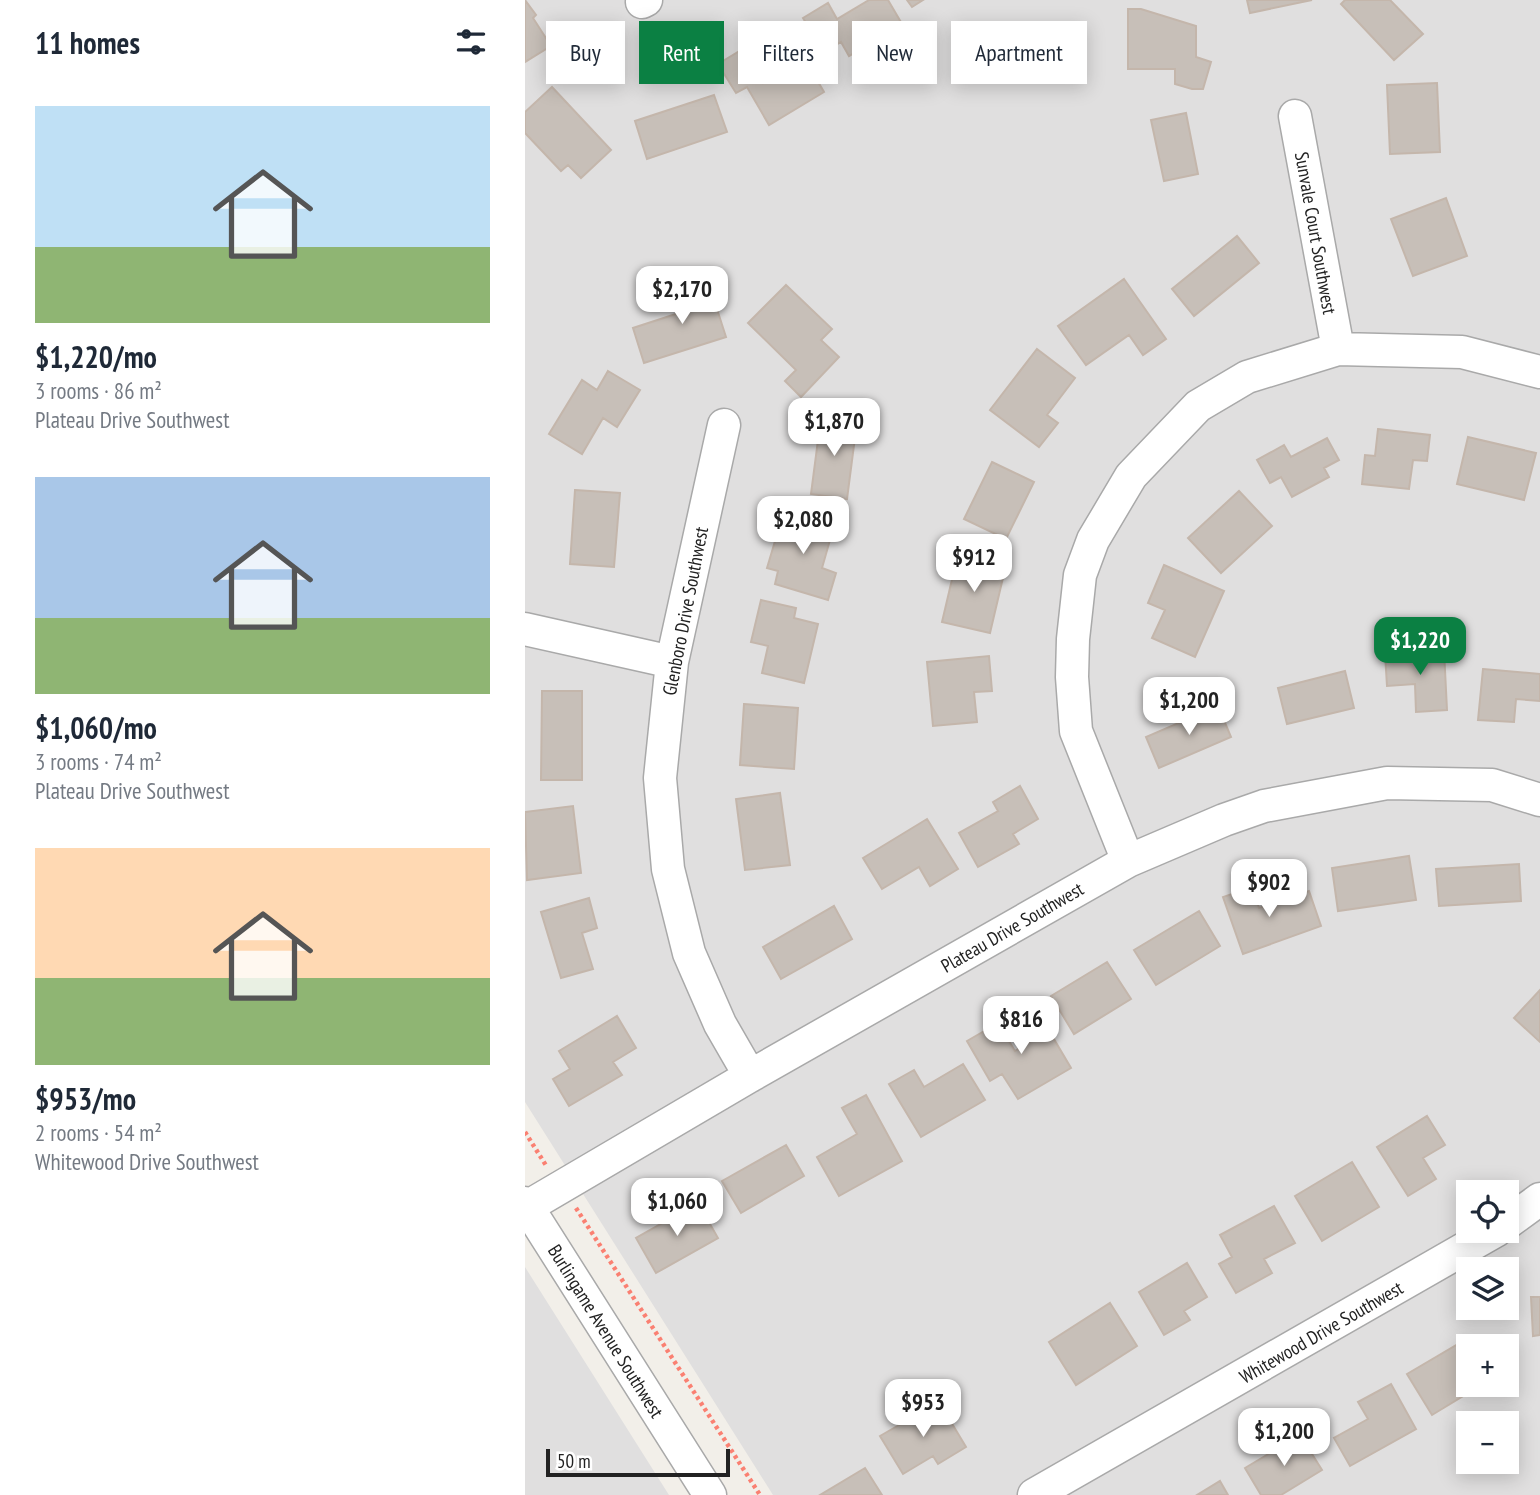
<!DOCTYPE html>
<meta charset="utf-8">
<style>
body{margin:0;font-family:"PT Sans Narrow",sans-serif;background:#f2f2f3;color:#1f2937;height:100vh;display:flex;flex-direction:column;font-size:26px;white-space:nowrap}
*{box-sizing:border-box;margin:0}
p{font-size:23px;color:#747a83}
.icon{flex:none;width:38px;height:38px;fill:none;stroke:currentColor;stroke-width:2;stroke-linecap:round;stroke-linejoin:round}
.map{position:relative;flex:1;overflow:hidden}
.drawer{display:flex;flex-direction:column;background:#fff;width:525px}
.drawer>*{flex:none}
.guide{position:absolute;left:21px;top:21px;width:665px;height:63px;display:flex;gap:14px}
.fabs{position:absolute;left:931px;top:1180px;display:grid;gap:14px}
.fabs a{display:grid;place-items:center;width:63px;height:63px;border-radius:0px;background:#fff;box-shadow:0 4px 18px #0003;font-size:35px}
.scale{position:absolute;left:21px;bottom:18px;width:184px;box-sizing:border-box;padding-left:7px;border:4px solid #222;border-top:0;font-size:19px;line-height:24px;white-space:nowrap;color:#222;-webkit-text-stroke:5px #fff;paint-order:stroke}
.price{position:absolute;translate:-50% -60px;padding:0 16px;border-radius:14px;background:#fff;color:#222;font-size:23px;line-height:46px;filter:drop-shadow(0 2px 4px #0008)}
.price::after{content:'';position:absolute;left:50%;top:42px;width:21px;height:16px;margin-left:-10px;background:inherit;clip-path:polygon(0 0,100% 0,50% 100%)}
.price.active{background:#0b8043;color:#fff}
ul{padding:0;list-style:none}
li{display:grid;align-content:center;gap:14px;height:371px;padding:0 35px}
li span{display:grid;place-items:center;height:217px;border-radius:0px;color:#555}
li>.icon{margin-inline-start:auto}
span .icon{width:126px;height:126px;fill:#fffc;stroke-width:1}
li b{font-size:30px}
h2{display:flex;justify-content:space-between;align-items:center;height:84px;padding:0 35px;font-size:30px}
.chip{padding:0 24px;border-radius:0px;background:#fff;box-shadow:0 4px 18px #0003;font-size:24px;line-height:63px}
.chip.active{background:#0b8043;color:#fff}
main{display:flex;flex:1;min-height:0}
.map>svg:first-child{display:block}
.residential{fill:#e0dfdf;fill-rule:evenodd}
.building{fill:#c7bfb8;stroke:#c4b6ab;stroke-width:2}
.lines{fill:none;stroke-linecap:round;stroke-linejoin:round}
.minor-casing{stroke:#a9a9a9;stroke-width:35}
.path{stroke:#fa8072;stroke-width:4.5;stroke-dasharray:3.5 3.5;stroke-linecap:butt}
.minor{stroke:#fff;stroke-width:32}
.labels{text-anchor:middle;stroke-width:5;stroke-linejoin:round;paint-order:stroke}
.street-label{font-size:19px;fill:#222;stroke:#fff}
</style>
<main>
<section class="drawer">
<h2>11 homes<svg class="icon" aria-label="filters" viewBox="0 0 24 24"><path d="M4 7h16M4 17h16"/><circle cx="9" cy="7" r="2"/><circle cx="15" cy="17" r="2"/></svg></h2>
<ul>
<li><span style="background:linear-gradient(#bfe0f5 65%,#8fb573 0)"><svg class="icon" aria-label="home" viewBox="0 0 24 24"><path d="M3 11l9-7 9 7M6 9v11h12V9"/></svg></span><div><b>$1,220/mo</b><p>3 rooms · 86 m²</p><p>Plateau Drive Southwest</p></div></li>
<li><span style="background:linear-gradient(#a9c7e8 65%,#8fb573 0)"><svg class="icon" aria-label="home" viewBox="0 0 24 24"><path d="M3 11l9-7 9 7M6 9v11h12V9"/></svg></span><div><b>$1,060/mo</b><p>3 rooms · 74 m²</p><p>Plateau Drive Southwest</p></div></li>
<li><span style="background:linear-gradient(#ffd9b3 60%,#8fb573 0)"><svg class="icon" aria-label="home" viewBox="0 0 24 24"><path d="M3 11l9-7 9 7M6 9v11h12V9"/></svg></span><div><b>$953/mo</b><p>2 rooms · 54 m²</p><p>Whitewood Drive Southwest</p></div></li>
</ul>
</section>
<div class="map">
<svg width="1015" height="1495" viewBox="0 0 1015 1495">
<rect width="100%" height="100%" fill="#f2efe9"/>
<!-- residential -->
<path class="residential" d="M0,0H1015V1495H248L0,1102ZM943,1192H982V1230H943ZM943,1269H982V1307H943ZM943,1346H982V1384H943ZM943,1423H982V1461H943Z
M0,1267L144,1495H0Z"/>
<!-- building -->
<path class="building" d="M0,0L11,15L8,18L26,46L0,62Z
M344,0H363L377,24L324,56L316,42L299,52L278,18L303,3L312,19Z
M382,0H398L387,7Z
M722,0H787L725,13Z
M820,0H865L898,34L869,60L816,4Z
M603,9H616L671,26V57L686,62L678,89H667L650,84V69H603Z
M218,49L238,83L279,58L299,92L244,125L222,87L211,93L193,64Z
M912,83L915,152L865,154L862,85Z
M27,87L86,150L56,178L43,165L36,171L0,133V112Z
M189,95L202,132L122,159L110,121Z
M661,113L673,174L639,181L626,120Z
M921,198L942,256L888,276L866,219Z
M712,236L734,263L669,316L647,289Z
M599,279L641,339L618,355L604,335L561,365L533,326Z
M184,284L201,337L119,363L108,328L154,313L148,295Z
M261,285L307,329L296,340L314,357L276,397L260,381L271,370L223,323Z
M512,349L550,378L522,415L533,423L514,447L465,410Z
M83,371L115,390L92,427L78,418L57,454L24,434L57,380L72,390Z
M296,417L332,422L322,499L286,494Z
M853,429L905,435L902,461L888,460L884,489L837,484L840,455L850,456Z
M943,437L1011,453L999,500L932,484Z
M802,438L814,460L799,468L804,477L767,497L756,477L745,483L732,460L759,445L766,457Z
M467,462L509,482L481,539L439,519Z
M50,490L95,493L89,567L45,564Z
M714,491L747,526L696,573L663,538Z
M259,511L309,526L297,568L311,573L303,600L250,584L253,571L242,568Z
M433,554L481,565L465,633L417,622Z
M639,565L699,591L670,657L627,638L640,610L623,603Z
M236,600L271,608L269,618L293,624L279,683L237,673L243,646L226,642Z
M919,650L922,710L891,712L890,684L862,686L860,653Z
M464,656L467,691L449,692L452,722L408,726L402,662Z
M958,669L1015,674V701L991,699L989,722L953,720Z
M820,671L829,708L762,724L753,688Z
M17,691H57V780H16Z
M219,704L273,708L269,769L215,765Z
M693,706L706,737L634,768L621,737Z
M495,786L513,819L488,834L494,844L453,867L434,833L473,811L468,802Z
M255,793L265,865L220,870L211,799Z
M48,806L56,873L2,880L0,812Z
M402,819L433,869L405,886L394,867L357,889L338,858Z
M884,856L891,900L813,911L807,868Z
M994,864L996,901L914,906L911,869Z
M727,887L734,908L784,891L796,926L718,954L698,897Z
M64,898L72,928L57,933L68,969L36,978L16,912Z
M309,906L327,939L256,979L238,947Z
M674,911L695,946L631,985L609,950Z
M582,962L606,999L549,1034L526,996Z
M1015,990V1042L989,1018Z
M513,1012L546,1068L493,1099L477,1074L465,1081L442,1041L473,1023L490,1051L504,1042L493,1023Z
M92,1016L111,1048L88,1062L97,1075L44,1106L28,1079L45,1069L34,1051Z
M438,1064L460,1100L396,1137L364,1084L389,1070L399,1087Z
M341,1095L377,1161L314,1196L292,1157L332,1134L317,1108Z
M902,1116L920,1145L898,1158L911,1179L883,1196L852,1147Z
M261,1145L279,1176L216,1213L197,1181Z
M827,1162L854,1207L797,1241L770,1196Z
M173,1203L193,1238L131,1273L111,1238Z
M749,1206L770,1243L739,1259L747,1273L711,1293L694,1264L707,1257L695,1235Z
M662,1263L682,1297L659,1311L665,1320L639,1335L614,1292Z
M1006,1297H1015V1335L1008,1336Z
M585,1303L612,1346L551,1385L524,1342Z
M940,1340L943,1346V1384H952L953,1387L907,1415L882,1374Z
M866,1384L891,1429L825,1466L809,1438L843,1419L833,1402Z
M414,1402L441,1447L413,1464L408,1456L378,1474L355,1436Z
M775,1435L797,1470L756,1495H736L720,1468Z
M340,1468L357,1495H295Z
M695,1481L703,1495H672Z"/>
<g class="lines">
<!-- minor casing -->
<g class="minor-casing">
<path id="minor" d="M117,2L121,0
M770,116L813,349
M199,425L147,662L135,778L143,869L164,953L195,1024L225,1076
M0,629L147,662
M603,861L551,731L547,677L548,639L555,575L568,540L606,476L673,406L722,377L813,349L937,352L1015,372
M0,1203L185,1495
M2,1207L225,1076L603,861L699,820L739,806L862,783L967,785L1015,800
M982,1223L1015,1199
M509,1495L972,1230"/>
</g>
<!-- path -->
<path class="path" d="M0,1132L22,1167
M51,1208L235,1495"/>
<!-- minor -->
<use href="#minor" class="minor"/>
</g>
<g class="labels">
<!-- street labels -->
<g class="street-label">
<text transform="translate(791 233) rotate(80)" y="7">Sunvale Court Southwest</text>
<text transform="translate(160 611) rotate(-79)" y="7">Glenboro Drive Southwest</text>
<text transform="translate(487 927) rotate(-30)" y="7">Plateau Drive Southwest</text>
<text transform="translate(81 1331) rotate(58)" y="7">Burlingame Avenue Southwest</text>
<text transform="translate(796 1332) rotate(-30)" y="7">Whitewood Drive Southwest</text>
</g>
</g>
</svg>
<div class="fabs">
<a><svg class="icon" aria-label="locate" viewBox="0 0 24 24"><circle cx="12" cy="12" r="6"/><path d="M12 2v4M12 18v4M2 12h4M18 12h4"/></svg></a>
<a><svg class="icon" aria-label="layers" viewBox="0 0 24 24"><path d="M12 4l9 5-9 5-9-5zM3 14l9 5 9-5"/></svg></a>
<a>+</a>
<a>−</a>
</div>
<div class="scale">50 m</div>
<b class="price" style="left:157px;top:326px">$2,170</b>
<b class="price" style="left:309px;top:458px">$1,870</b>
<b class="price" style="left:278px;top:556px">$2,080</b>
<b class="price" style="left:449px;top:594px">$912</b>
<b class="price active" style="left:895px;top:677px">$1,220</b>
<b class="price" style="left:664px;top:737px">$1,200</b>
<b class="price" style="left:744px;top:919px">$902</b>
<b class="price" style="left:496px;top:1056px">$816</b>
<b class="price" style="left:152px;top:1238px">$1,060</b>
<b class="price" style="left:398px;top:1439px">$953</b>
<b class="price" style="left:759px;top:1468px">$1,200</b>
<div class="guide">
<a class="chip">Buy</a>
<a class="chip active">Rent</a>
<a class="chip">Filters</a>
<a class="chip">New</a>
<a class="chip">Apartment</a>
</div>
</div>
</main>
